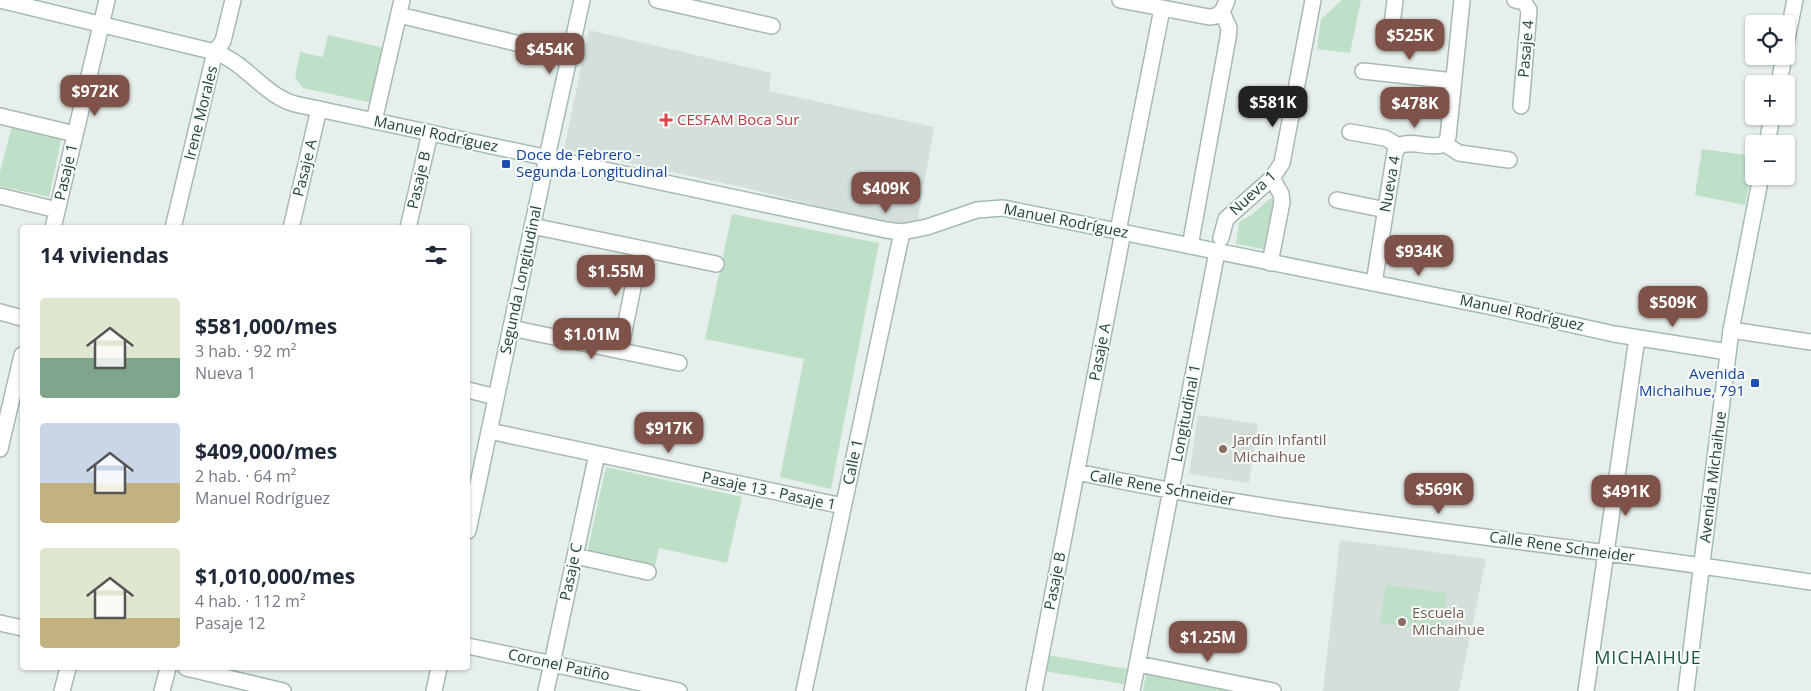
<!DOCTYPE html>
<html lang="es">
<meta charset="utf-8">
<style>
body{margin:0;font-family:"Open Sans",sans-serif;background:#f6f6f7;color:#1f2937;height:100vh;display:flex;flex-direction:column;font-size:19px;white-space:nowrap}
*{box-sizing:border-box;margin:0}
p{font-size:16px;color:#747a83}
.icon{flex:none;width:28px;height:28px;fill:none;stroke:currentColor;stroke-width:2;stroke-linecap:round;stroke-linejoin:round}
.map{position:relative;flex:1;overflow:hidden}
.sheet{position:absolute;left:20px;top:225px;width:450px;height:445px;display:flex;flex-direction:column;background:#fff;border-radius:5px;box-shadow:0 1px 4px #0004}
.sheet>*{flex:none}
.fabs{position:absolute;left:1745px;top:15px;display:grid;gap:10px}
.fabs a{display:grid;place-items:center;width:50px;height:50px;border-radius:5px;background:#fff;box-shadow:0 1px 4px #0004;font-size:25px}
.price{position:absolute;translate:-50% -42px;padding:0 11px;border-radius:10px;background:#7f5249;color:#fff;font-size:16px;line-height:32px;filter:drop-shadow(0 1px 2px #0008)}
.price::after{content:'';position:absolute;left:50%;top:30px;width:15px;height:11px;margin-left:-8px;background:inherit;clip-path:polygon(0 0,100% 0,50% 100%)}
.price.on{background:#222;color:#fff}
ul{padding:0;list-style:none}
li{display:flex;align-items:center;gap:15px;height:125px;padding:0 20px}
li span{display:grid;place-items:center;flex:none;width:140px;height:100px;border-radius:5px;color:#555}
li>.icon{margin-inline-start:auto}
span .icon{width:60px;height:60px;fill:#fffc;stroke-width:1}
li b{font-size:21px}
h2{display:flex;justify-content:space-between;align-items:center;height:60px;padding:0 20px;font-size:21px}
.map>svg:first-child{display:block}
.built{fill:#d4dfda}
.green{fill:#bfe0c8}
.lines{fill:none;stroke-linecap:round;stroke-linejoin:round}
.street-casing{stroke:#a8b8b2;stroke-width:18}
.secondary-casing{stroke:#a4bbb3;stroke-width:18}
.street{stroke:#fff;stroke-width:15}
.secondary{stroke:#fff;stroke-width:15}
.health-dot{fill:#e0444e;stroke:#f7fbf9;stroke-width:2}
.transit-dot{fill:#1a4fb4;stroke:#f7fbf9;stroke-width:2}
.education-dot{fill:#8d6e63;stroke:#f7fbf9;stroke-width:2}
.labels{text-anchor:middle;stroke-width:4;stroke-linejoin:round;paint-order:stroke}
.street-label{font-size:15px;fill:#24423a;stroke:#f7fbf9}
.health-label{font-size:15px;fill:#be3a42;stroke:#f7fbf9;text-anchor:start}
.transit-label{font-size:15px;fill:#164399;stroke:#f7fbf9;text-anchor:start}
.education-label{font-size:15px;fill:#785e54;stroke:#f7fbf9;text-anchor:start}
.quarter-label{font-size:18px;letter-spacing:1px;fill:#1f5548;stroke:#f7fbf9}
</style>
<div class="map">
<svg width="1811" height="691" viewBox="0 0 1811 691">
<rect width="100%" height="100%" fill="#e6efeb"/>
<!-- built -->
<path class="built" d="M589,30L771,73L769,91L934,127L917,223L900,226L746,188L564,149Z
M1198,415L1258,424L1249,483L1189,474Z
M1340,540L1486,559L1459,691H1323Z"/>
<!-- green -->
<path class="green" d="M1342,0H1361L1350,53L1317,49L1321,19Z
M328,35L385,48L373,103L303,88L295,78L300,52L323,57Z
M12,126L62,136L49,197L0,186V172Z
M1702,149L1754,156L1745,205L1695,195Z
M1271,198L1276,203L1268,250L1236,244L1239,222L1251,215Z
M732,214L879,243L831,489L780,477L804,359L705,339Z
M606,467L742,497L727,563L659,548L655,567L587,552Z
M1386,585L1447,593L1442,631L1380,623Z
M1048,655L1127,669L1124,684L1043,671Z
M1146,674L1233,691H1143Z"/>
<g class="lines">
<!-- street casing -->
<g class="street-casing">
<path id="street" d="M657,0L772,26
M1120,0L1209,17C1220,17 1224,10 1227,0
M1515,0L1524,2L1529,10L1521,106
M399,15L570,56
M1391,33L1395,0
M1363,71L1454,81
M0,116L75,134
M374,121L402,0
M1350,132L1385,138L1399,146
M1445,144L1448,137L1462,0
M1445,144L1459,153L1509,160
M1399,146C1413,139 1430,150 1445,144
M0,196L57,210
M1337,200L1386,210
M532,226L716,264
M53,228L107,0
M173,228L215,52L223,41L233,0
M291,228L319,109
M408,228L430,133
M1118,231L1162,9
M1221,238L1226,219L1272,178L1282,163L1313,0
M1190,246L1228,38L1229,28L1222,12
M1270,263L1282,202L1281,194L1272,178
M1374,283L1395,152L1399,146
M0,312L22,318
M511,328L679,363
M1731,330L1811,342
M620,351L641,249
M468,390L496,397
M489,431L843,506
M0,449L22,355
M1077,472C1283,516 1494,536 1702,566
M575,556L648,572
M0,623L22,628
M468,646L679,691
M1138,664L1273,691
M186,668L283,691
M62,691L68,668
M162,691L168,668
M546,691L597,454
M804,691L902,232
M1034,691L1123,232
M1132,691L1217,252
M1586,691L1637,338"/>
</g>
<!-- secondary casing -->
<g class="secondary-casing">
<path id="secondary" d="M0,0L215,52C246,63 265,96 295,104L886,230L902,232L927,227L977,210L1003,208L1492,307L1614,334L1728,352
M1786,44L1795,0
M1779,84L1784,56
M1767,144L1772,116
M468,531L547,157L582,0
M1702,566L1811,582
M434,691L439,668
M1686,691L1731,330L1761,176"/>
</g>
<!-- street -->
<use href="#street" class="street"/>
<!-- secondary -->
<use href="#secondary" class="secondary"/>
</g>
<!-- markers -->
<path class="health-dot" d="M663.5 112.5h5v5h5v5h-5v5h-5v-5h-5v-5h5z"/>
<g class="transit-dot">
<rect x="501" y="159" width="10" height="10" rx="2.5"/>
<rect x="1750" y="378" width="10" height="10" rx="2.5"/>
</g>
<g class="education-dot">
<circle cx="1223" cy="449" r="5"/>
<circle cx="1402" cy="622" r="5"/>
</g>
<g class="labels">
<!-- street labels -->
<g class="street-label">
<text transform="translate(1526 49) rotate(-85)" y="5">Pasaje 4</text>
<text transform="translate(201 113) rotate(-76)" y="5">Irene Morales</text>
<text transform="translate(436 134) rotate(12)" y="5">Manuel Rodríguez</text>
<text transform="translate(305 168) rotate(-76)" y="5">Pasaje A</text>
<text transform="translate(66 172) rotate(-77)" y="5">Pasaje 1</text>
<text transform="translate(419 180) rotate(-77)" y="5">Pasaje B</text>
<text transform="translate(1390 184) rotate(-80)" y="5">Nueva 4</text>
<text transform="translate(1253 193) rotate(-43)" y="5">Nueva 1</text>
<text transform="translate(1066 221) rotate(11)" y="5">Manuel Rodríguez</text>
<text transform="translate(521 280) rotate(-78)" y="5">Segunda Longitudinal</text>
<text transform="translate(1522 313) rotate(12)" y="5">Manuel Rodríguez</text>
<text transform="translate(1100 352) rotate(-79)" y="5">Pasaje A</text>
<text transform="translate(1186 413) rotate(-79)" y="5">Longitudinal 1</text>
<text transform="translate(853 462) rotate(-78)" y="5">Calle 1</text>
<text transform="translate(1713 477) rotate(-83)" y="5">Avenida Michaihue</text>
<text transform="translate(1162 488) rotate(10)" y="5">Calle Rene Schneider</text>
<text transform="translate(769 491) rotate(12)" y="5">Pasaje 13 - Pasaje 1</text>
<text transform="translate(1562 547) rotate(8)" y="5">Calle Rene Schneider</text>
<text transform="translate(571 572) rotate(-78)" y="5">Pasaje C</text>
<text transform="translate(1055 581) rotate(-79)" y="5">Pasaje B</text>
<text transform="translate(559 665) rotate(12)" y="5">Coronel Patiño</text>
</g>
<!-- health labels -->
<g class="health-label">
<text x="677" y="125">CESFAM Boca Sur</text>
</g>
<!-- transit labels -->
<g class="transit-label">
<text x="516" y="160">Doce de Febrero -<tspan x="516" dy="17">Segunda Longitudinal</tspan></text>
<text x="1745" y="379" text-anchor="end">Avenida<tspan x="1745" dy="17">Michaihue, 791</tspan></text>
</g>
<!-- education labels -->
<g class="education-label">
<text x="1233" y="445">Jardín Infantil<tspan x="1233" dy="17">Michaihue</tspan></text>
<text x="1412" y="618">Escuela<tspan x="1412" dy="17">Michaihue</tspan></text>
</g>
<!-- quarter labels -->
<g class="quarter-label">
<text x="1648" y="664">MICHAIHUE</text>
</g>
</g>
</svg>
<div class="fabs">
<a><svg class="icon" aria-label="locate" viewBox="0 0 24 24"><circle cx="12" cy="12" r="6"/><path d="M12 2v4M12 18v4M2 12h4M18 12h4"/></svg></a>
<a>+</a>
<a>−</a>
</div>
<b class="price" style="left:1410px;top:61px">$525K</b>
<b class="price" style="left:550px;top:75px">$454K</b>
<b class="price" style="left:95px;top:117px">$972K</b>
<b class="price on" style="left:1273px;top:128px">$581K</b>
<b class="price" style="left:1415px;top:129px">$478K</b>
<b class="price" style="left:886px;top:214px">$409K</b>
<b class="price" style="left:1419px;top:277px">$934K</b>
<b class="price" style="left:616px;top:297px">$1.55M</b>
<b class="price" style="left:1673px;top:328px">$509K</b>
<b class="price" style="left:592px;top:360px">$1.01M</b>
<b class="price" style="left:669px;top:454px">$917K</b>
<b class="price" style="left:1439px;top:515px">$569K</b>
<b class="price" style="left:1626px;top:517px">$491K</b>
<b class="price" style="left:1208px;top:663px">$1.25M</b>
<section class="sheet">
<h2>14 viviendas<svg class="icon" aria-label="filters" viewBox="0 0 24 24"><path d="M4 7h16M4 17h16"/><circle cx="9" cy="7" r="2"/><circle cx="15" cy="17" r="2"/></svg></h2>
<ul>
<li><span style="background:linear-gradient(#dfe7d0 60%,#7fa58c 0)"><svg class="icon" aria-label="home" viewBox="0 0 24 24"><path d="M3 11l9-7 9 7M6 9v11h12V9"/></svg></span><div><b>$581,000/mes</b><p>3 hab. · 92 m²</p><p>Nueva 1</p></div></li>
<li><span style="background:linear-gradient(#c9d6e8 60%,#c2b280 0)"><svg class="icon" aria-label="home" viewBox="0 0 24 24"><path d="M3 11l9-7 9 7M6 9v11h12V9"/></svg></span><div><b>$409,000/mes</b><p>2 hab. · 64 m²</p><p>Manuel Rodríguez</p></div></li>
<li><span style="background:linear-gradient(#dfe7d0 70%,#c2b280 0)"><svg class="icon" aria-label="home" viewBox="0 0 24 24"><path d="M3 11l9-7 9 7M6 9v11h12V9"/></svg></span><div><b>$1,010,000/mes</b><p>4 hab. · 112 m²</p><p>Pasaje 12</p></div></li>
</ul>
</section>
</div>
